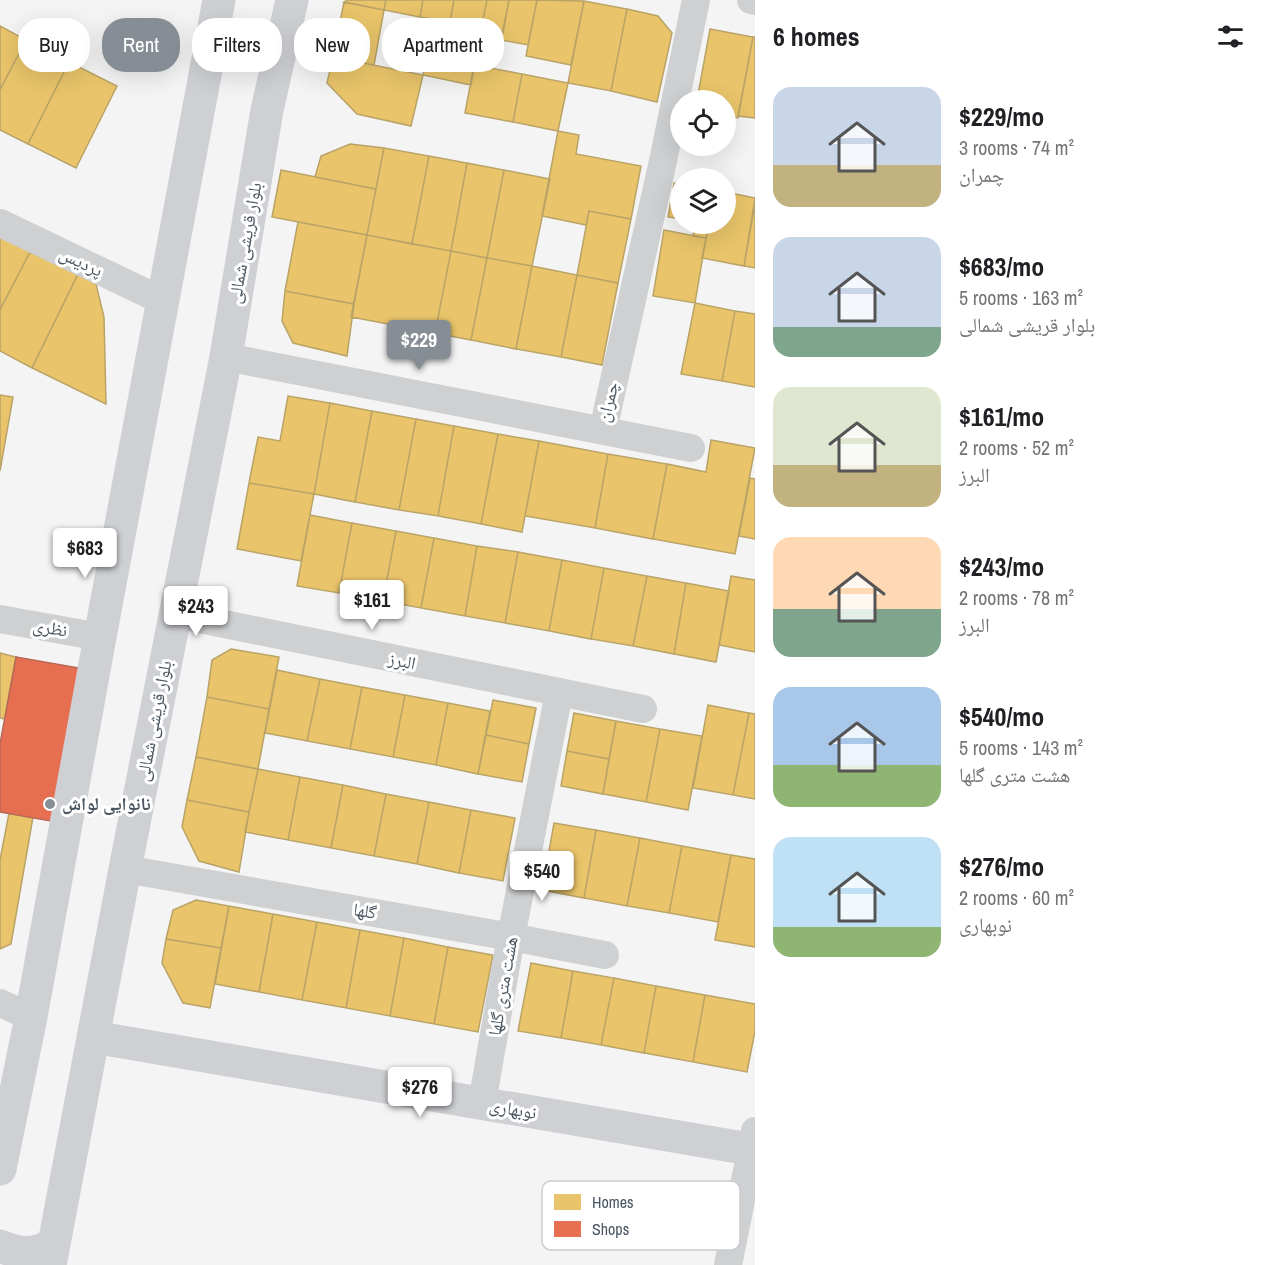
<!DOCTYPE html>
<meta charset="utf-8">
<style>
body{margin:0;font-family:"Archivo Narrow","Noto Naskh Arabic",sans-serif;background:#f2f2f2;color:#202124;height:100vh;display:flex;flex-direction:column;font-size:22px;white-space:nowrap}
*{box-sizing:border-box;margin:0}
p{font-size:20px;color:#757577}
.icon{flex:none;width:33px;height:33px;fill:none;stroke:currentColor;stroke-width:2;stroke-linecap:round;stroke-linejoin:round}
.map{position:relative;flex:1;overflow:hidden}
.panel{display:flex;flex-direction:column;background:#fff;width:510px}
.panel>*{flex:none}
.hud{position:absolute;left:18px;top:18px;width:570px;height:54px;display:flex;gap:12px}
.buttons{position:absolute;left:670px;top:90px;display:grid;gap:12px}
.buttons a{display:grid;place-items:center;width:66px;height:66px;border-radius:50%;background:#fff;box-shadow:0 6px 24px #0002;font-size:30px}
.price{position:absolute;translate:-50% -51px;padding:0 14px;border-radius:6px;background:#fff;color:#222;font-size:20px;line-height:39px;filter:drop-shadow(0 2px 3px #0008)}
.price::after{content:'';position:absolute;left:50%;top:36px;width:18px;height:14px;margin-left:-9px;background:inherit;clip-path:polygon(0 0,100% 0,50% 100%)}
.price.selected{background:#868d94;color:#fff}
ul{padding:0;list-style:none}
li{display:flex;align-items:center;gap:18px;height:150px;padding:0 18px}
li span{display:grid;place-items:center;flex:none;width:168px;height:120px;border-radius:18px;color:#555}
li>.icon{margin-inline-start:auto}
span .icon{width:72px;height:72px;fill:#fffc;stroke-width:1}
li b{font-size:26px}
h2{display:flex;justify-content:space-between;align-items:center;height:72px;padding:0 18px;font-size:26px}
.tag{padding:0 21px;border-radius:24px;background:#fff;box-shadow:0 6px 24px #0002;font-size:21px;line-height:54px}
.tag.selected{background:#868d94;color:#fff}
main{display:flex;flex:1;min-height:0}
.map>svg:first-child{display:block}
.homes{fill:#e9c46a;stroke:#b9a367;stroke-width:1.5}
.shops{fill:#e76f51;stroke:#b86856;stroke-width:1.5}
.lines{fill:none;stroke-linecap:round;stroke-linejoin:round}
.street{stroke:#ced0d2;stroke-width:28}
.secondary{stroke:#ced0d4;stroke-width:33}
.poi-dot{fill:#868d94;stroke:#fff;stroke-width:2}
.labels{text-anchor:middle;stroke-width:6;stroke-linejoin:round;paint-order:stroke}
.street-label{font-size:18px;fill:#4a5661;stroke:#fff}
.poi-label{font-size:18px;font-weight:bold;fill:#4a5661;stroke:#fff;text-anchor:start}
.key{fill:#fff;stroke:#c9ccd0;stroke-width:1.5}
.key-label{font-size:16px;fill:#4a5661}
</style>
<main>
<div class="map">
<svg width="755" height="1265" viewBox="0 0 755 1265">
<rect width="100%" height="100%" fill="#f4f4f4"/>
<!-- homes -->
<path class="homes" d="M347,0H386L384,10L344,2Z
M386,0H423L420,17L384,10Z
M423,0H454L450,22L420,17Z
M454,0H487L481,29L450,22Z
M487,0H509L503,33L481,29Z
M509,0H537L528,45L501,40Z
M537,0L584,1L571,65L526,56Z
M584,1L627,9L611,91L568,83Z
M344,2L384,10L374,65L333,57Z
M627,9L658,16L672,33L657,102L611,91Z
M433,19L481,29L471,85L423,75Z
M0,26L26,40L0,90Z
M710,29L753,37L738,118L726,116V100H697Z
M753,37H755V118L738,116Z
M26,40L69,62L28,144L0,130V90Z
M333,57L423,75L411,126L357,114L327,83Z
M69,62L117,86L76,168L28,144Z
M474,65L522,74L513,122L465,113Z
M522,74L568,83L558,131L513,122Z
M558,131L579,135L576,154L641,166L631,219L589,211L586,225L542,216Z
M350,144L384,148L376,189L315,177L321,156Z
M384,148L429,156L412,244L367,235Z
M429,156L467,163L451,251L412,244Z
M467,163L504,170L487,258L451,251Z
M281,170L376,189L367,235L272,217Z
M504,170L550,179L532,266L487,258Z
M674,183L681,184V219L668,217Z
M726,192L755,198L744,266L702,258L709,224H726Z
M755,204V268L744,266Z
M589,211L631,219L618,283L577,275Z
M298,222L367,235L354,304L285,291Z
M695,224H709L706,238L693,236Z
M664,230L706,238L695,303L653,296Z
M367,235L451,251L435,333L351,317Z
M0,236L30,252L0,310Z
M451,251L487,258L471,340L435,333Z
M30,252L78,274L32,368L0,351V310Z
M487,258L532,266L516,349L471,340Z
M532,266L577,275L561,357L516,349Z
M78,274L95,280L104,317L106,404L32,368Z
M577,275L618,283L602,365L561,357Z
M285,291L354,304L347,356L293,343L282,321Z
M695,303L735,311L722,381L681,374Z
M735,311L755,314V387L722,381Z
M0,395L13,397L0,471Z
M288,396L330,403L314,494L249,483L258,437L280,441Z
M330,403L372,411L355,502L314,494Z
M372,411L416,419L399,510L355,502Z
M416,419L454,426L438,516L399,510Z
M454,426L498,434L481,524L438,516Z
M498,434L539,441L522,532L481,524Z
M711,440L755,448L735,554L653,539L667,464L706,472Z
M539,441L608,454L595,528L525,516Z
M608,454L667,464L653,539L595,528Z
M750,478L755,479V539L739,536Z
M249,483L314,494L301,561L237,549Z
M310,515L352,523L339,593L297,586Z
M352,523L396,531L383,601L339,593Z
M396,531L434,538L421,608L383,601Z
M434,538L477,546L465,616L421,608Z
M477,546L518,552L505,623L465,616Z
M518,552L562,560L549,631L505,623Z
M562,560L604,568L591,639L549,631Z
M604,568L647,576L633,646L591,639Z
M647,576L686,583L674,654L633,646Z
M731,576L755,580V652L719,645Z
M686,583L729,591L716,662L674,654Z
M231,649L279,657L269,709L207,697L212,660Z
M0,653L16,657L5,719L0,718Z
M277,670L320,679L307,741L265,733Z
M320,679L362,687L350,749L307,741Z
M362,687L405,695L393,757L350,749Z
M405,695L448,703L436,765L393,757Z
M207,697L269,709L258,769L196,757Z
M493,700L536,708L529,744L486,735Z
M448,703L490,711L478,774L436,765Z
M708,705L749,713L733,795L693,788Z
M574,713L616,721L609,759L567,751Z
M749,713L755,714V799L733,795Z
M616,721L660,729L646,802L603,794Z
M660,729L702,736L688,810L646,802Z
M486,735L529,744L522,782L478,774Z
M567,751L609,759L603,794L561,786Z
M196,757L258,769L249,812L187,800Z
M258,769L300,777L288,840L245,832Z
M300,777L343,785L331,848L288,840Z
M343,785L386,794L374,856L331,848Z
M386,794L429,802L417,864L374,856Z
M187,800L249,812L239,872L199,861L182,827Z
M429,802L471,810L459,873L417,864Z
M471,810L515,818L503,881L459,873Z
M9,813L33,817L11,944L0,949V860Z
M554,823L596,830L584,898L542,890Z
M596,830L640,838L627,906L584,898Z
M640,838L682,846L669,913L627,906Z
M682,846L731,855L718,922L669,913Z
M731,855L755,859V947L715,940Z
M196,900L229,906L221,948L166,939L173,910Z
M229,906L273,914L259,992L215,984Z
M273,914L317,922L302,1000L259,992Z
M317,922L360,930L346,1008L302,1000Z
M360,930L404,938L390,1016L346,1008Z
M404,938L448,947L434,1024L390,1016Z
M166,939L221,948L210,1008L183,1003L162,963Z
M448,947L493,955L478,1032L434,1024Z
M531,963L573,971L561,1038L518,1031Z
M573,971L614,978L601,1045L561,1038Z
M614,978L656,986L644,1053L601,1045Z
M656,986L705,995L693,1062L644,1053Z
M705,995L755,1004V1031L747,1072L693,1062Z"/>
<!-- shops -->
<path class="shops" d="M16,657L85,669L56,822L0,812V744Z"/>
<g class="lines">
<!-- street -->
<path class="street" d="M751,0L755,1
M0,223L163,301
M226,357L691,448
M603,430L663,161L696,0
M175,614L643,709
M0,619L100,637
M125,869L511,937L605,955
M0,1003L31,1017
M482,1103L511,937L559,693
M728,1265L755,1131"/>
<!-- secondary -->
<path class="secondary" d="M93,1037L755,1150
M0,1169L31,1017L100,637L219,0
M0,1246C18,1254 37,1256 53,1244
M50,1265L125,869L226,357L267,110L292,0"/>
</g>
<!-- markers -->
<circle class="poi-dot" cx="50" cy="804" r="6"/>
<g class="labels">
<!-- street labels -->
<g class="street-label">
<text transform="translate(245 243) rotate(-80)" y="6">بلوار قریشی شمالی</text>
<text transform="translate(81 262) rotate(25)" y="6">پردیس</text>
<text transform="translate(608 402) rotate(-76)" y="6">چمران</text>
<text transform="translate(50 628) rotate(10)" y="6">نظری</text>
<text transform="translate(402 661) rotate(12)" y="6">البرز</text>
<text transform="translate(154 721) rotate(-79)" y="6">بلوار قریشی شمالی</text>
<text transform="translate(365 911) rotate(10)" y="6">گلها</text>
<text transform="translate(503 986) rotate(-80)" y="6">هشت متری گلها</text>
<text transform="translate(513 1109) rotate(10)" y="6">نوبهاری</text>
</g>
<!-- poi labels -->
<g class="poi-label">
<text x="62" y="810">نانوایی لواش</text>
</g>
</g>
<!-- legend -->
<rect x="542" y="1181" width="198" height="69" rx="9" class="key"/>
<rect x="554" y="1194" width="27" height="16" fill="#e9c46a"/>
<rect x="554" y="1221" width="27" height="16" fill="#e76f51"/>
<g class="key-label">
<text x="592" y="1208">Homes</text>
<text x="592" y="1235">Shops</text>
</g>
</svg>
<div class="buttons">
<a><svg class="icon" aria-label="locate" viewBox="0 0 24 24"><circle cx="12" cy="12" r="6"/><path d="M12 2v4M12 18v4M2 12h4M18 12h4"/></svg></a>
<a><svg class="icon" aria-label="layers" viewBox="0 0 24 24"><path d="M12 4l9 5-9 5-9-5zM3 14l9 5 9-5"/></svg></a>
</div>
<b class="price selected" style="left:419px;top:371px">$229</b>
<b class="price" style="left:85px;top:579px">$683</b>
<b class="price" style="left:372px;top:631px">$161</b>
<b class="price" style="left:196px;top:637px">$243</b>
<b class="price" style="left:542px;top:902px">$540</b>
<b class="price" style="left:420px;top:1118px">$276</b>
<div class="hud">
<a class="tag">Buy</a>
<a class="tag selected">Rent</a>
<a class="tag">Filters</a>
<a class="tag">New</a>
<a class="tag">Apartment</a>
</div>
</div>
<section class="panel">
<h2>6 homes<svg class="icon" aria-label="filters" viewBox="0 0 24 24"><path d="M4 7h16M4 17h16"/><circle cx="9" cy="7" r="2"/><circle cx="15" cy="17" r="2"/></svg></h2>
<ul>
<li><span style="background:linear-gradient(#c9d6e8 65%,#c2b280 0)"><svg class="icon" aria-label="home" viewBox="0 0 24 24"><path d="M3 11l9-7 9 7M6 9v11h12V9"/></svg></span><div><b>$229/mo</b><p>3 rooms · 74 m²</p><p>چمران</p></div></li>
<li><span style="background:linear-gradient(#c9d6e8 75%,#7fa58c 0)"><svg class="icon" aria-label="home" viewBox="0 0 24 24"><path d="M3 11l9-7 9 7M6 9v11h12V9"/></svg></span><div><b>$683/mo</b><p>5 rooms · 163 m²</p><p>بلوار قریشی شمالی</p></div></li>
<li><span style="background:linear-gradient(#dfe7d0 65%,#c2b280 0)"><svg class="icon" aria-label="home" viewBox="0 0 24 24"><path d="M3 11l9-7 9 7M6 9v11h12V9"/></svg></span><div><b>$161/mo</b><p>2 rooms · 52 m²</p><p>البرز</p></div></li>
<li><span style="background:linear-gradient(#ffd9b3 60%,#7fa58c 0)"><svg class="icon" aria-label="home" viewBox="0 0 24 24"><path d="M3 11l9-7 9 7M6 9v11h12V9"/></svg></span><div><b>$243/mo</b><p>2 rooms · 78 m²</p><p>البرز</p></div></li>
<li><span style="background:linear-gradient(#a9c7e8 65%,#8fb573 0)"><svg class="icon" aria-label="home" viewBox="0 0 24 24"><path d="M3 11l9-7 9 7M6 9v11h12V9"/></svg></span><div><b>$540/mo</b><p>5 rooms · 143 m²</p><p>هشت متری گلها</p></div></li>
<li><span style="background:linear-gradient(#bfe0f5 75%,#8fb573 0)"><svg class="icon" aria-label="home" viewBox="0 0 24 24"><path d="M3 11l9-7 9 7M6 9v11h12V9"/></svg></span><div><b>$276/mo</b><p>2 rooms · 60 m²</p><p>نوبهاری</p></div></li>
</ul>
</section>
</main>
